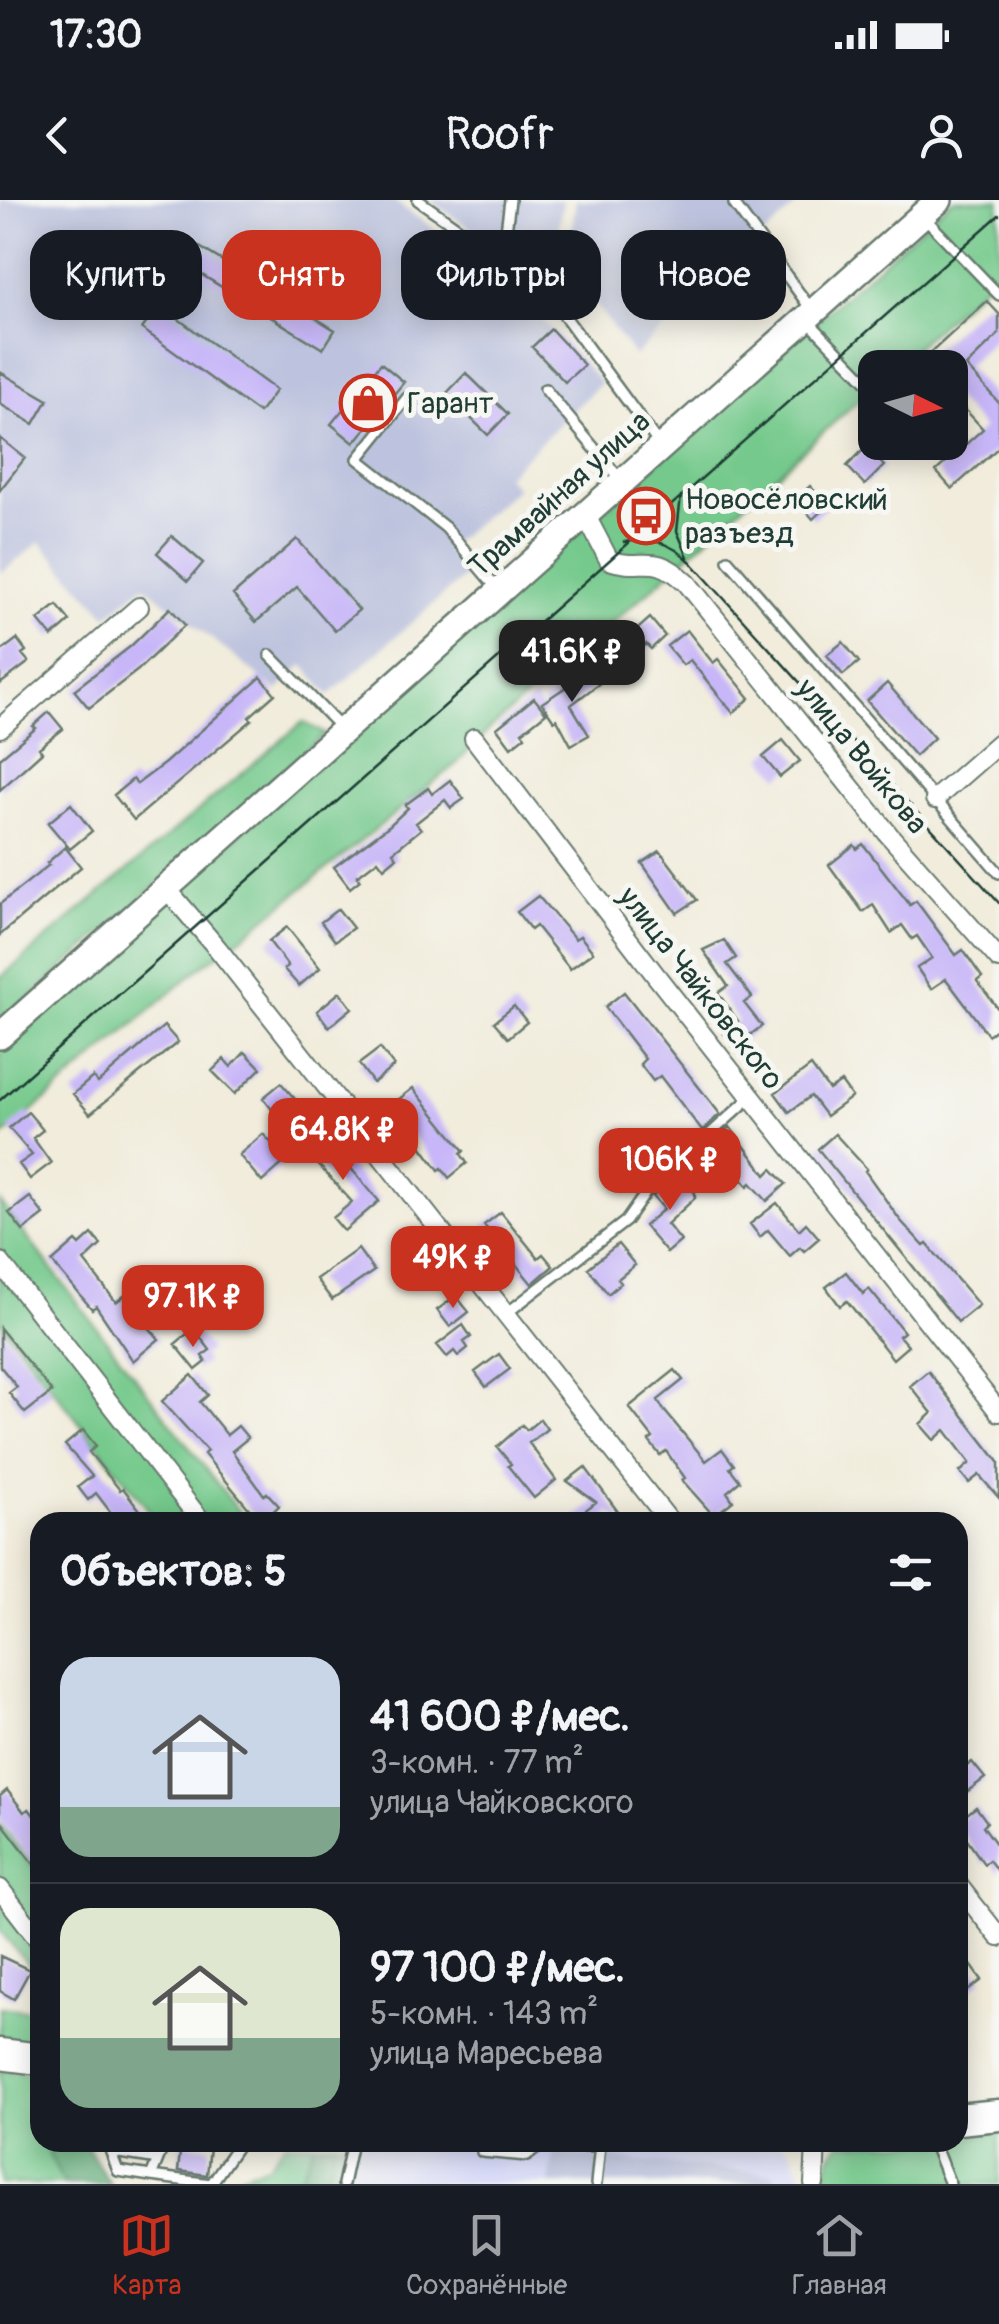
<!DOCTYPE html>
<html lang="ru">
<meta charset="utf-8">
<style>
body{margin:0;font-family:Pangolin,sans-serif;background:#242831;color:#f1f3f6;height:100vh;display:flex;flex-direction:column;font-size:38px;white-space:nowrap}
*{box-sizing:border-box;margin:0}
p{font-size:32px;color:#9ea1a6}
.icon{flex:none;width:55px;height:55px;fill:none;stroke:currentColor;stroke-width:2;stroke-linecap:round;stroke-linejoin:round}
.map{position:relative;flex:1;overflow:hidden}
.sheet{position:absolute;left:30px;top:1312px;width:938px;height:640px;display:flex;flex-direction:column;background:#171b24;border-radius:30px;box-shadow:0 5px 25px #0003}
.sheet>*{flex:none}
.guide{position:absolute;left:30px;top:30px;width:940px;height:90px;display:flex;gap:20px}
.needle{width:65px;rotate:95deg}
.fabs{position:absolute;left:858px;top:150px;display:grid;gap:20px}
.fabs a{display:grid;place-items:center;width:110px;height:110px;border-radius:20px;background:#171b24;box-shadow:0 5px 25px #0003;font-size:50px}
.price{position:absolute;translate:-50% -85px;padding:0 22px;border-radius:20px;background:#c8321e;color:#fff;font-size:32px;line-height:65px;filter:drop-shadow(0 2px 5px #0008)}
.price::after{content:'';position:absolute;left:50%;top:60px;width:30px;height:22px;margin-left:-15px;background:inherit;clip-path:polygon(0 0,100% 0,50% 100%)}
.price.on{background:#222;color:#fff}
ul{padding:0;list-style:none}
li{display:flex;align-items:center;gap:30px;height:250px;padding:0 30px}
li+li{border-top:2px solid #363941}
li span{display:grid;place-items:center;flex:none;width:280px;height:200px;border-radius:30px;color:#555}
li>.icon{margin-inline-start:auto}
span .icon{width:120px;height:120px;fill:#fffc;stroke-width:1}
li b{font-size:42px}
h2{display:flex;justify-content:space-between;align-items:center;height:120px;padding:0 30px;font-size:42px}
.chip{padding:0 35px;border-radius:30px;background:#171b24;box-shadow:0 5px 25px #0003;font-size:35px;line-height:90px}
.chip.on{background:#c8321e;color:#fff}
.status{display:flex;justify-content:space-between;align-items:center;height:70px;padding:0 50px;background:#171b24;direction:ltr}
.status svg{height:28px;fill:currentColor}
header{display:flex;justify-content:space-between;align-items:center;height:130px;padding:0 30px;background:#171b24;font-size:45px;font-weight:600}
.tabs{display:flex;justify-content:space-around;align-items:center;height:140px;border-top:2px solid #363941;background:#171b24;font-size:28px;color:#9ea1a6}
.tabs a{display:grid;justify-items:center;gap:5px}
.tabs .on{color:#c8321e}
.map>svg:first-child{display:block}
.built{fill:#d5d8f9}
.industrial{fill:#bdc3de}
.green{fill:#75c98c;stroke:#4a8360;stroke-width:2.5}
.forest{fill:#60ad78;stroke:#407556;stroke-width:2.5}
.building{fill:#c7b6f8}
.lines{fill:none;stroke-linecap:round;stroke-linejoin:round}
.lane-casing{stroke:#687a6e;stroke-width:14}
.street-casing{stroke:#687a6e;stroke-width:22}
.secondary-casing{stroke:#687a6e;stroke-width:30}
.primary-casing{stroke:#687a6e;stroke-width:35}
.lane{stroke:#fff;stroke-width:9}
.street{stroke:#fff;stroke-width:18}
.secondary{stroke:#fff;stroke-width:25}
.primary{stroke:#fff;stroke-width:30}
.tram{stroke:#1f3d34;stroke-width:2.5}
.labels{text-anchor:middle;stroke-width:10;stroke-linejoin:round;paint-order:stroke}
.poi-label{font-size:30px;fill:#1f3d34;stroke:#f6f6f2;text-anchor:start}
.street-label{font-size:30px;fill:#1f3d34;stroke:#f6f6f2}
</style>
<div class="status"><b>17:30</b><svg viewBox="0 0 49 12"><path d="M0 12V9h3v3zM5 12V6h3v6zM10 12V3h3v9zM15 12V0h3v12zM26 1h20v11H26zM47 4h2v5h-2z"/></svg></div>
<header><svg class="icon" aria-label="back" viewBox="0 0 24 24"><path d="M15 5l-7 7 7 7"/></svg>Roofr<svg class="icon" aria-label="person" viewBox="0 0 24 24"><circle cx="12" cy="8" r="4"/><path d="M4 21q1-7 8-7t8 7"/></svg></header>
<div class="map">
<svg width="999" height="1984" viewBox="0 0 999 1984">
<rect width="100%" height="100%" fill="#f6f6f2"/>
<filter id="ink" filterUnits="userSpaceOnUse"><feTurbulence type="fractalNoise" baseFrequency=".01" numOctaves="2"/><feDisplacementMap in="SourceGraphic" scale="20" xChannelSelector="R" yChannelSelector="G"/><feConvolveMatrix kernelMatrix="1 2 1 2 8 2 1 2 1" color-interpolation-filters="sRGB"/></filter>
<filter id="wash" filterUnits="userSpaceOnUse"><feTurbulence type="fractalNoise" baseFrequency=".0048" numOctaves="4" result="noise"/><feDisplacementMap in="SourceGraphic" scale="40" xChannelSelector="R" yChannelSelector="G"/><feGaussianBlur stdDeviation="2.25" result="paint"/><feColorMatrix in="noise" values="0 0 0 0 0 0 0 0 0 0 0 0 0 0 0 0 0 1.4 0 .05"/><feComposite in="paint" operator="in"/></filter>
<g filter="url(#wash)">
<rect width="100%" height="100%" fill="#f1ecdb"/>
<!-- built -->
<path class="built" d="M342,1942L781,1943L791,1949L800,1972V1984H331Z"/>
<!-- industrial -->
<path class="industrial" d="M0,0H392L498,72L601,183L506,276L517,288L445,349L466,375L329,495L303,465L277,491L144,385L107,416L40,342L0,374Z
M429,0H563L554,55L526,67Z
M576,0H802L634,156L567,66Z
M554,1953L774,1974L773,1984H549Z"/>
<!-- green -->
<path class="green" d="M952,0H999V71L894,167L875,168V185L658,383L491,528L457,563L250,731L197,770L0,939V848Z
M303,522L325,534L0,825V778Z
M0,1002L247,1322H158L0,1122Z
M0,1625L40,1676V1778L0,1731Z
M40,1791V1844L0,1840V1807L33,1811Z
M0,1871L40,1873V1942L85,1943L110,1984H0Z
M999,1932V1984H824L830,1956L840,1943L958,1942V1938Z
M285,1943H342L331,1984H231L235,1977L268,1965Z"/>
<!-- forest -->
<path class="forest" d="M43,1943H85L110,1984H64Z
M314,1943H335L325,1984H290L302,1973Z"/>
<g id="blocks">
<!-- building -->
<path class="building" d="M193,43L335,130L323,149L181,62Z
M987,101L999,114V134L966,166L999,203V247L952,289L936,271L983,229L950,193V168H914Z
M159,105L276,190L259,213L142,129Z
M551,129L584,165L565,182L532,147Z
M381,163L404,182L354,243L331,224Z
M0,172L48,200L34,224L0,204Z
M466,173L508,214L488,235L446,194Z
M0,238L25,258L0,290Z
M866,247L884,266L865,285L847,266Z
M810,286L828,305L813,319L796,299Z
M172,336L203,363L188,381L157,353Z
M297,339L359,410L335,431L297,387L256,422L233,395Z
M57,405L70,421L52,437L38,420Z
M170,408L185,425L138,470L89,508L74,490L131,446Z
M650,418L665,436L651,449L646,444L642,448L631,435Z
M687,430L713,463L718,459L750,498L733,513L690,460L683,465L667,446Z
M17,439L26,451L22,454L29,462L0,484V452Z
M843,442L859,462L843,475L827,455Z
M588,465L601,482L571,505L589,535L571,545L557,519L554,521L542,503L578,479L575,476Z
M261,477L275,494L249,517L252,520L134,620L114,595L133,579L137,584L165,563Z
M887,483L934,538L915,556L867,501Z
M534,498L546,513L522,532L525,536L511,547L497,528Z
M49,512L63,529L39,548L42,552L0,590V558L36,528L33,526Z
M783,540L800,561L780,577L763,557Z
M450,580L464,599L451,608L445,600L416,623L421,629L393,652L397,657L384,668L378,660L357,676L360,680L350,688L334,667L390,625L408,608L405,605L428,588L432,594Z
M71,604L92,631L70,649L48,623Z
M863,644L910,705L916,701L956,755L963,750L982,777L977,781L999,810V827L988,835L946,779L931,789L917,768L932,758L917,736L912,739L902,725L891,733L873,705L863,712L829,665L854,645L857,649Z
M65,647L81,667L0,735V704L49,665L47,663Z
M660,651L697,700L677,713L642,663Z
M538,696L575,739L580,736L593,752L570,769L536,726L531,730L517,712Z
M338,709L353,728L335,741L321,722Z
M287,727L320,768L299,786L284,769L288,766L269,741Z
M724,740L736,758L727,764L752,797L744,803L762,826L734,847L723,832L738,821L718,793L728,786L703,750Z
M340,792L352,808L329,827L317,811Z
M624,792L720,914L702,931L660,876L653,881L640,864L645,859L605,807Z
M514,806L527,822L508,838L494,822Z
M164,826L178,842L90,914L73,894L93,877L98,883Z
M380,848L394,866L373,883L359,864Z
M245,852L261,868L235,894L212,871L224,859L231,867Z
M811,866L829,890L841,882L852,897L826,916L811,896L789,912L775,893Z
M281,883L296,900L277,916L263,898Z
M413,888L464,951L461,954L467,963L449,978L442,968L439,970L406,926L403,928L388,908Z
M28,912L43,930L33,938L51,963L30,979L19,964L32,955L9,928Z
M730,927L766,975L772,969L786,984L767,1001L751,983L748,986L729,964L713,976L698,958Z
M263,934L287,960L262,982L239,955Z
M835,934L867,969L865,971L900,1020L924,1046L927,1044L979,1105L958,1122L818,949Z
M323,936L379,1001L344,1031L333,1018L352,1002L306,951Z
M682,978L695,993V998L667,1024L681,1041L667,1053L644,1026L664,1009L653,996L664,986L668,991Z
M30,997L44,1015L23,1031L9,1013Z
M777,1003L799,1030L806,1023L819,1038L804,1051L800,1047L790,1056L768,1030L760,1037L750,1024Z
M501,1012L538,1058L543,1054L553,1066L532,1084L484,1025Z
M92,1034L101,1045L84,1061L116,1102L140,1084L149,1098L134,1110L159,1139L133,1161L96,1106L92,1109L52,1062L76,1041L80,1045Z
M618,1044L635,1065L618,1079L621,1083L608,1094L588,1068Z
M358,1049L374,1071L332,1100L316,1079Z
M846,1072L863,1094L869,1089L904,1132L899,1136L908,1146L893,1159L847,1101L840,1106L826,1087Z
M456,1096L469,1112L450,1127L437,1110Z
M463,1125L471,1137L464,1142L468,1148L458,1156L454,1151L447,1157L437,1145Z
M0,1128L52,1192L25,1213L9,1193L17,1187L0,1166Z
M187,1134L191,1139L198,1134L210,1150L202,1156L206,1162L196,1170L175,1144Z
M499,1154L510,1169L486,1187L475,1172Z
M675,1170L683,1180L658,1200L663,1209L706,1261L722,1249L734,1265L730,1268L740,1281L727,1292L733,1301L714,1316L682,1280L685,1278L666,1251L660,1255L649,1241L653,1238L629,1207Z
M928,1171L999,1262V1298L979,1275L969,1283L960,1272L970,1263L945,1230L934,1240L920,1224L932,1213L910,1186Z
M192,1175L208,1195L200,1202L227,1235L238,1226L248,1238L232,1251L264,1295L267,1293L279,1306L269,1315L275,1322H260L204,1254L207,1251L162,1201Z
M540,1219L547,1229L529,1243L556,1280L534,1298L508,1266L511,1264L497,1247L522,1225L527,1230Z
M83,1230L96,1246L89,1252L120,1290L123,1288L149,1322H118L96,1293L88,1300L78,1287L92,1276L65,1245Z
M585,1267L621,1316L619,1318L610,1312L606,1316L611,1322H570L596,1302L567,1281Z
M972,1562L985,1578L964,1594L958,1585V1573Z
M7,1590L24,1612L29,1609L40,1623V1672L0,1620V1596Z
M976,1607L987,1622L983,1626L999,1648V1673L989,1660L984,1664L958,1627V1621Z
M958,1747L982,1780L964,1794L958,1785Z
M0,1756L30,1770L14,1799L0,1791Z
M181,1943L210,1947L207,1975L178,1971Z"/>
</g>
</g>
<g filter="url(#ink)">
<use href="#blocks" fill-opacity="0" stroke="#687a6e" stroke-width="2.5"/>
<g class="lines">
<!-- lane casing -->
<g class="lane-casing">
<path id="lane" d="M418,0L544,88L659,244
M510,0L506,31L540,81
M735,0L734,4L811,109
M924,17L999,95
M807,120L875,190
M545,189L620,279
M407,198L358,259L446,328L498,390
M950,233H951
M926,242L929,246L935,242
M728,360L999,673
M270,455L341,528
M507,1113L626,1021L647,991L751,897
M107,1942L118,1971L151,1976L165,1942
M112,1942L119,1953L152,1958L158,1949
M482,1942V1952L527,1956L540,1946L600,1947
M933,1942L950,1984
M151,1976L211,1984
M211,1984L240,1942
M343,1984L352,1942
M596,1984L600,1945"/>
</g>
<!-- street casing -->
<g class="street-casing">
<path id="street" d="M585,314L609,360C644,372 652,350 687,383L889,635L999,759
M0,528L139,407
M474,538L657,777L999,1212
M935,599L999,543
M166,688L218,749L670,1322
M0,1062L202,1322
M958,1685L999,1737
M0,1689L40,1741
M814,1984L816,1942"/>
</g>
<!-- secondary casing -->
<g class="secondary-casing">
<path id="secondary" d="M0,836L939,0"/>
</g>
<!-- primary casing -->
<g class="primary-casing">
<path id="primary" d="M0,1854L40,1859
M958,1919L999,1915"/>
</g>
<!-- lane -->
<use href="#lane" class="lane"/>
<!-- street -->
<use href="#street" class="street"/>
<!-- secondary -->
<use href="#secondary" class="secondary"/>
<!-- primary -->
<use href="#primary" class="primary"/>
<!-- tram -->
<path class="tram" d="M681,296L677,331L688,357
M624,342C652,337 670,342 691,362L999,703
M0,900L999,15"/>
</g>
</g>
<!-- icons -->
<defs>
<g id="shop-ring" transform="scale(2.875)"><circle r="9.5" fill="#f6f6f2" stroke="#c8321e" stroke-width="1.5"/><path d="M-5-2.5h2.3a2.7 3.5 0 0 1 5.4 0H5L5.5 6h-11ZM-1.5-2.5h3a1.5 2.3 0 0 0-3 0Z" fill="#c8321e"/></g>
<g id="bus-ring" transform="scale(2.875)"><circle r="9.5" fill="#f6f6f2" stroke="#c8321e" stroke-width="1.5"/><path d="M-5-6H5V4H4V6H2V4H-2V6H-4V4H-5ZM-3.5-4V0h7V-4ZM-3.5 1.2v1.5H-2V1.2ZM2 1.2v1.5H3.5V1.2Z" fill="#c8321e"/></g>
</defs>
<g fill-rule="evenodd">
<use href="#shop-ring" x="368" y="203"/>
<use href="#bus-ring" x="646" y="316"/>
</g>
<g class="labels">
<!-- poi labels -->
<g class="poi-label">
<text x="407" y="213">Гарант</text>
<text x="685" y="309">Новосёловский<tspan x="685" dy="34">разъезд</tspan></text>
</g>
<!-- street labels -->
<g class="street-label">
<text transform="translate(559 294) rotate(-42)" y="10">Трамвайная улица</text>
<text transform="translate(862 556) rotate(51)" y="10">улица Войкова</text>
<text transform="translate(701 788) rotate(52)" y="10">улица Чайковского</text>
</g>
</g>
</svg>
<div class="fabs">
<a><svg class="needle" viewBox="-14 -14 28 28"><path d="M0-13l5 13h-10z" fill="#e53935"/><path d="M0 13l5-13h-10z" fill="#9ea1a6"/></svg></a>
</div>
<b class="price on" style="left:572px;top:505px">41.6K ₽</b>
<b class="price" style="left:343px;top:983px">64.8K ₽</b>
<b class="price" style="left:670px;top:1013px">106K ₽</b>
<b class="price" style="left:453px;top:1111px">49K ₽</b>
<b class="price" style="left:193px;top:1150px">97.1K ₽</b>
<div class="guide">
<a class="chip">Купить</a>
<a class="chip on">Снять</a>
<a class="chip">Фильтры</a>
<a class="chip">Новое</a>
</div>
<section class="sheet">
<h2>Объектов: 5<svg class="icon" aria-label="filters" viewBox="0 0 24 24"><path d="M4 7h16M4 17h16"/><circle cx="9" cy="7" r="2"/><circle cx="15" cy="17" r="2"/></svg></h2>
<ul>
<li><span style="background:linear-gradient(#c9d6e8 75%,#7fa58c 0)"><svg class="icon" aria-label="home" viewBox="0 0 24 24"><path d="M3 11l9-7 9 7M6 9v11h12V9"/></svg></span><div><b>41 600 ₽/мес.</b><p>3-комн. · 77 m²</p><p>улица Чайковского</p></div></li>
<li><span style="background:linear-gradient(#dfe7d0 65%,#7fa58c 0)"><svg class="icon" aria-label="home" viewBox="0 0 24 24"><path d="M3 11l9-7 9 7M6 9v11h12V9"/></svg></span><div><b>97 100 ₽/мес.</b><p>5-комн. · 143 m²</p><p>улица Маресьева</p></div></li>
</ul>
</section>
</div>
<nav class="tabs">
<a class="on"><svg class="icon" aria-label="map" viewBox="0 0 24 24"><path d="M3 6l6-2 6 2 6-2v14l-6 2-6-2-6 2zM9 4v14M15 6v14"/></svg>Карта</a>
<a><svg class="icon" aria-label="saved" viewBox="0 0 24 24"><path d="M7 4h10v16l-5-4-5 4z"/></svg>Сохранённые</a>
<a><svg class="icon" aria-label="home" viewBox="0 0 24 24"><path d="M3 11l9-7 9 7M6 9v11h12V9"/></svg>Главная</a>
</nav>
